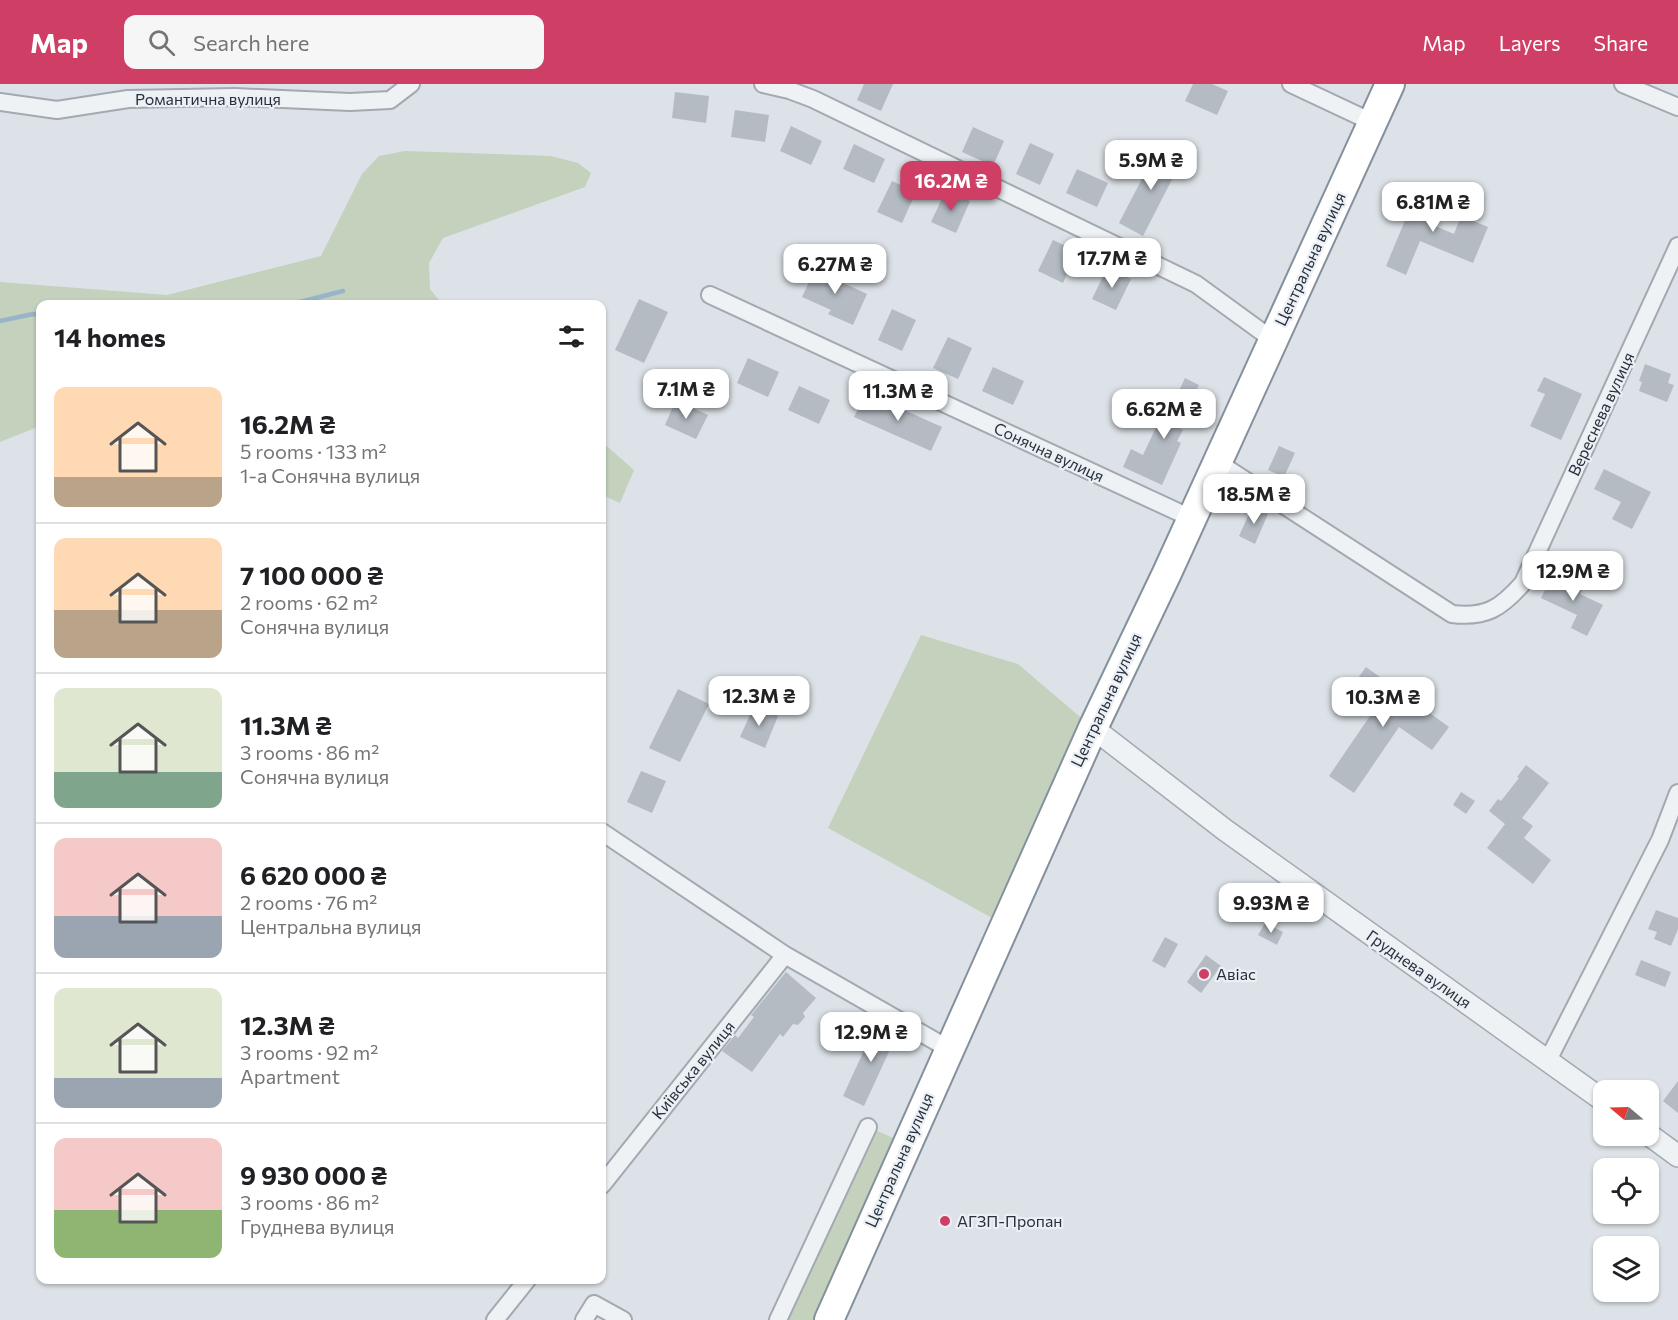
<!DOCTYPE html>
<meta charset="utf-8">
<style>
body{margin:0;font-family:Commissioner,sans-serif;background:#f6f6f6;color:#202124;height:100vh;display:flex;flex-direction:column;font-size:22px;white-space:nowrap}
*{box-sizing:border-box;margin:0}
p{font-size:20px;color:#757577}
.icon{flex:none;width:33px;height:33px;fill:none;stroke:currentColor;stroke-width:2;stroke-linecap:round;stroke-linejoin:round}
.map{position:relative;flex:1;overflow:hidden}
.side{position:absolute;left:36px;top:216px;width:570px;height:984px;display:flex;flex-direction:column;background:#fff;border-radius:12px;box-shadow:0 2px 4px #0004}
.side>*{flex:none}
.needle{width:39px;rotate:289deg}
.buttons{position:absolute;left:1593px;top:996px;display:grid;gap:12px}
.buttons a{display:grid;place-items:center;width:66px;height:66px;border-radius:12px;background:#fff;box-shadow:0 2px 4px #0004;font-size:30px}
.price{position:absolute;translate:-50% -51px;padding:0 14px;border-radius:12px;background:#fff;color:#222;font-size:20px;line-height:39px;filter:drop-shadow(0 2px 3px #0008)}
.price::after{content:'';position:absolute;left:50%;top:36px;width:18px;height:14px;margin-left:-9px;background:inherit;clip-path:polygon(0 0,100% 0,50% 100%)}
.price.active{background:#cf3e64;color:#fff}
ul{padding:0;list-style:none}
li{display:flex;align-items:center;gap:18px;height:150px;padding:0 18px}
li+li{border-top:2px solid #e0e0e0}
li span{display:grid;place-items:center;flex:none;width:168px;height:120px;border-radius:12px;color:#555}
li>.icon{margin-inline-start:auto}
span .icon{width:72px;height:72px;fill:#fffc;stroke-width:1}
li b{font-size:26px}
h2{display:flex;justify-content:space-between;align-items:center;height:72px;padding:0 18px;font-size:26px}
header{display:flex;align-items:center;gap:36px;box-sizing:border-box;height:84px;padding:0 30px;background:#cf3e64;color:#fff}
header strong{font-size:28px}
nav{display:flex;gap:33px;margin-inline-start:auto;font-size:21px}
.search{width:420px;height:54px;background:#f6f6f6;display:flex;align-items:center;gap:15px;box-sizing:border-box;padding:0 21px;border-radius:12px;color:#757577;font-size:22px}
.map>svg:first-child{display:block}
.green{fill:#c4d1bd}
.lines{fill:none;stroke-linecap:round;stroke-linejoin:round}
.stream{stroke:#97b4c8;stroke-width:4.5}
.building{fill:#b4bbc3}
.minor-casing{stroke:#a2a9b1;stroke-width:20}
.tertiary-casing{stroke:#a2a9b1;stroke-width:24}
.trunk-casing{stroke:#84919d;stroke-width:32}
.minor{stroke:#eff2f5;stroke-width:16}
.tertiary{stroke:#eff2f5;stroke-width:21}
.trunk{stroke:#fff;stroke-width:28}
.poi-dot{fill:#cf3e64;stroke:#ecf0f4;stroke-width:2}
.labels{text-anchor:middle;stroke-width:4.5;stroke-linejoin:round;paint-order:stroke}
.street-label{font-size:16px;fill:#26313d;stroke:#ecf0f4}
.poi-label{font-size:16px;fill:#26313d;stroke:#ecf0f4;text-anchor:start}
</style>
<header>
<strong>Map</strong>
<div class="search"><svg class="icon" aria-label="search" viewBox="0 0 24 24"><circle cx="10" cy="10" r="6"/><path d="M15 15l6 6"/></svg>Search here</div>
<nav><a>Map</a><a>Layers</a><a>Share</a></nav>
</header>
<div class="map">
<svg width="1678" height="1236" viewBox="0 0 1678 1236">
<rect width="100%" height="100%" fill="#dce2e7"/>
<!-- green -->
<path class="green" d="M405,67L551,72L578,79L591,89L585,103L443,154L429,179L430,205L442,220H40V342L0,358V198L167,211L321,172L362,90L379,72Z
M602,358L634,386L620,419L602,411Z
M921,551L1018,580L1093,644L1005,841L828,744Z
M868,1043L907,1060L829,1236H778Z"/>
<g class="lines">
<!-- stream -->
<path class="stream" d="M292,220L343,207
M0,237L33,230L40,231"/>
</g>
<!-- building -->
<path class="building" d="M864,0H893L881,27L857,16Z
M1193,0H1212L1228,7L1217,31L1185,17Z
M675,8L709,12L706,39L672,34Z
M735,26L769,31L765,58L731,53Z
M791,42L822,57L811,81L780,67Z
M973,43L1004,57L993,82L962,68Z
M1030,59L1054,70L1040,101L1016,90Z
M854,60L885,75L874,99L843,85Z
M1159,62L1183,74L1143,152L1119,139Z
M1077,85L1108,99L1097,123L1066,109Z
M892,97L916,108L902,139L877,128Z
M1421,98L1442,107L1428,139L1454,150L1461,132L1488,143L1473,179L1420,157L1406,191L1386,182Z
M946,106L970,117L956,149L931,138Z
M1053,156L1077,167L1063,199L1038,187Z
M817,181L841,193L839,197L867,210L853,241L828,230L831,226L802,213Z
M1107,184L1131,195L1116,226L1092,215Z
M639,215L668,228L644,279L615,266Z
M892,225L916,236L902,267L878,256Z
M948,253L972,264L958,295L933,284Z
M748,274L779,288L768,313L737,299Z
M1645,280L1671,290L1668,299L1674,301L1667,318L1639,307L1642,298L1639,297Z
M993,283L1024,297L1013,321L982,307Z
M1544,293L1582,310L1561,356L1530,342L1545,310L1537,307Z
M1185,294L1199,301L1179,344L1183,346L1177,357L1181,359L1162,401L1123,383L1131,365L1143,371L1160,335L1165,337Z
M799,302L830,316L819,340L788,326Z
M866,309L942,343L931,367L854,333Z
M676,316L708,331L696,355L665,341Z
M1279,362L1295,369L1284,393L1268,386Z
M1604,385L1651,408L1632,445L1612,435L1621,418L1594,405Z
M1252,423L1268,430L1255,460L1239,452Z
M1554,488L1583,503L1580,510L1603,521L1587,552L1571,544L1577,531L1541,514Z
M1366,583L1449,643L1432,666L1399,643L1354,709L1329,692L1374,626L1348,608Z
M678,605L709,620L680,678L649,664Z
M754,622L778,632L765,664L740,653Z
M1526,681L1549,699L1522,734L1533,742L1524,754L1551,776L1533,800L1487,764L1505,740L1489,727L1498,715L1501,717L1519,694L1517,693Z
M641,687L666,697L652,729L627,718Z
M1461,708L1475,717L1466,730L1453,721Z
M1656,826L1678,834V845L1671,862L1654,855L1657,848L1648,845Z
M1265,839L1283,848L1277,861L1258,851Z
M1165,853L1178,860L1165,884L1152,877Z
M1206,871L1221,882L1201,909L1187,898Z
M1641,876L1671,888L1665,903L1635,891Z
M786,888L816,914L803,929L805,933L798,941L793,940L783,953L780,950L752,988L722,967L735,951L738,954L754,933L751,931Z
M878,936L898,948L864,1022L843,1012Z
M1678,997V1029L1663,1017Z"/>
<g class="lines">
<!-- minor casing -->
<g class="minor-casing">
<path id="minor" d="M763,0L789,6L813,15L1196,200L1273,256
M1291,0L1374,39
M1623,0L1678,23
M0,18L57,26L128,15L235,13L350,18L390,16L411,0
M710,211L1191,434
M1217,378L1452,530C1486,534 1501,524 1523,499L1678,162
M602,748L785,871L949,965
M1548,976L1660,756L1678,709
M602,1101L785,871
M495,1236L527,1196
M584,1236L594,1220L623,1236
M778,1236L868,1043"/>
</g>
<!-- tertiary casing -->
<g class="tertiary-casing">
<path id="tertiary" d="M1093,644L1225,746L1604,1017
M1648,1050L1678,1072"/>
</g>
<!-- trunk casing -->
<g class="trunk-casing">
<path id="trunk" d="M829,1236L1093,644L1167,489L1390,0"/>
</g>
<!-- minor -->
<use href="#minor" class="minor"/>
<!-- tertiary -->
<use href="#tertiary" class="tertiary"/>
<!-- trunk -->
<use href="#trunk" class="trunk"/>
</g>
<!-- markers -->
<g class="poi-dot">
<circle cx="1204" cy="890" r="6"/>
<circle cx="945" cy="1137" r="6"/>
</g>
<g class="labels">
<!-- street labels -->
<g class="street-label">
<text x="208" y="21">Романтична вулиця</text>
<text transform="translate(1310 175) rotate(-65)" y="6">Центральна вулиця</text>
<text transform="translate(1601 330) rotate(-65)" y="6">Вереснева вулиця</text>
<text transform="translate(1049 368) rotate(25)" y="6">Сонячна вулиця</text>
<text transform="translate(1106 616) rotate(-65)" y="6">Центральна вулиця</text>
<text transform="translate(1419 885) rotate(35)" y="6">Груднева вулиця</text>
<text transform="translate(693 986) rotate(-51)" y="6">Київська вулиця</text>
<text transform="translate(899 1076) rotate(-66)" y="6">Центральна вулиця</text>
</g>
<!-- poi labels -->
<g class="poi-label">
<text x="1216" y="896">Авіас</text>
<text x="957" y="1143">АГЗП-Пропан</text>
</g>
</g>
</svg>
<div class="buttons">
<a><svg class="needle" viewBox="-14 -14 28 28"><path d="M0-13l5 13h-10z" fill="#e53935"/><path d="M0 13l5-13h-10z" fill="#757577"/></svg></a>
<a><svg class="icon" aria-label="locate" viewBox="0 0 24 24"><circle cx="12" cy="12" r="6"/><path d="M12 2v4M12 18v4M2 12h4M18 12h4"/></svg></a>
<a><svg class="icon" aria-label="layers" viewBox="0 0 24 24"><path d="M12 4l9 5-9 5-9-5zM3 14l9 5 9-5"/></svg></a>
</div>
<b class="price" style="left:1151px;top:107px">5.9M ₴</b>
<b class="price active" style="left:951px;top:128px">16.2M ₴</b>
<b class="price" style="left:1433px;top:149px">6.81M ₴</b>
<b class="price" style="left:1112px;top:205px">17.7M ₴</b>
<b class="price" style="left:835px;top:211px">6.27M ₴</b>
<b class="price" style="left:686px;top:336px">7.1M ₴</b>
<b class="price" style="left:898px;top:338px">11.3M ₴</b>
<b class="price" style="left:1164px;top:356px">6.62M ₴</b>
<b class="price" style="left:1254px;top:441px">18.5M ₴</b>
<b class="price" style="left:1573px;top:518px">12.9M ₴</b>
<b class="price" style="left:759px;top:643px">12.3M ₴</b>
<b class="price" style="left:1383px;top:644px">10.3M ₴</b>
<b class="price" style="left:1271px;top:850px">9.93M ₴</b>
<b class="price" style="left:871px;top:979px">12.9M ₴</b>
<section class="side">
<h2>14 homes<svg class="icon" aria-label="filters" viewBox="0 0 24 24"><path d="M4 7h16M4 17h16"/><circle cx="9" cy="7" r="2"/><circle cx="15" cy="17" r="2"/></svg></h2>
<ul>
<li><span style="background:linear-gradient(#ffd9b3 75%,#b9a48a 0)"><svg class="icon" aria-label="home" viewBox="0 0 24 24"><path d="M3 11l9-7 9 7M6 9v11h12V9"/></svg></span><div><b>16.2M ₴</b><p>5 rooms · 133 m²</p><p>1-а Сонячна вулиця</p></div></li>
<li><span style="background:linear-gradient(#ffd9b3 60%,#b9a48a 0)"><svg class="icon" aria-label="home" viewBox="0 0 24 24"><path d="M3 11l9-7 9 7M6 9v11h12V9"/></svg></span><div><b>7 100 000 ₴</b><p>2 rooms · 62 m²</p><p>Сонячна вулиця</p></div></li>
<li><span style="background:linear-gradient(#dfe7d0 70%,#7fa58c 0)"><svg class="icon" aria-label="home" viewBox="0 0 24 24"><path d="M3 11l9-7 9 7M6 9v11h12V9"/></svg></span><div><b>11.3M ₴</b><p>3 rooms · 86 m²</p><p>Сонячна вулиця</p></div></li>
<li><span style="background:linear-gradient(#f6c9c9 65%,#9aa5b1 0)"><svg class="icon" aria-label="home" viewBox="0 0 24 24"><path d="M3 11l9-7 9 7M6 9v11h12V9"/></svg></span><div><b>6 620 000 ₴</b><p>2 rooms · 76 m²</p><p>Центральна вулиця</p></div></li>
<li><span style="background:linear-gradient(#dfe7d0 75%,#9aa5b1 0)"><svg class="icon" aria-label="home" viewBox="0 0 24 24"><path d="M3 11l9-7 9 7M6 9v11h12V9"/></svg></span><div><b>12.3M ₴</b><p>3 rooms · 92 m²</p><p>Apartment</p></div></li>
<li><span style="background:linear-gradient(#f6c9c9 60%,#8fb573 0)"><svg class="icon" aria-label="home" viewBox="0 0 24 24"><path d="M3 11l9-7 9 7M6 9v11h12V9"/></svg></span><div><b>9 930 000 ₴</b><p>3 rooms · 86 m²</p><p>Груднева вулиця</p></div></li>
</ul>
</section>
</div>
